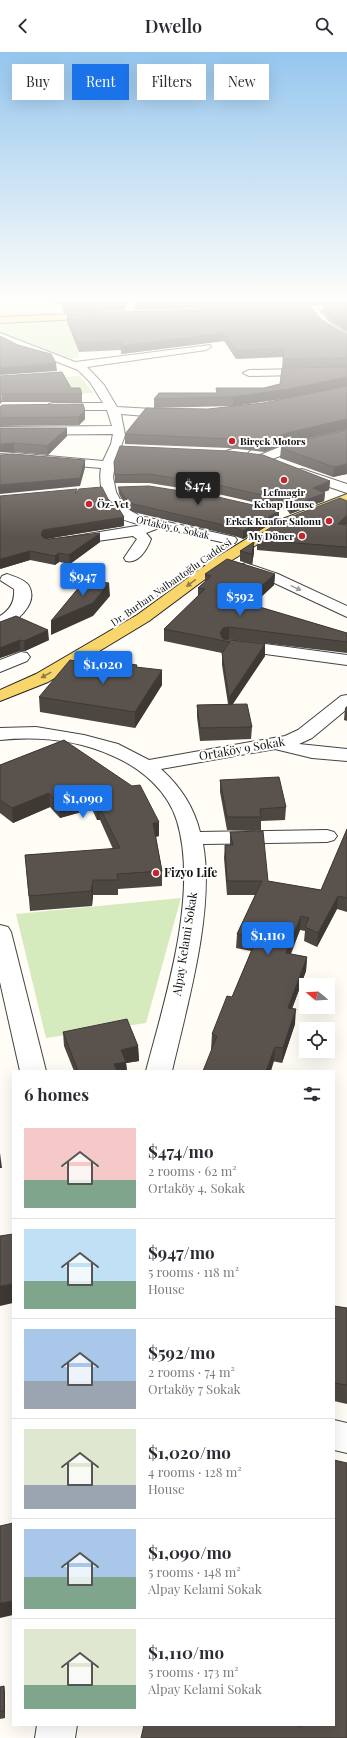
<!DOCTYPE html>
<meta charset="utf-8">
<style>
body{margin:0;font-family:"Playfair Display",serif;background:#f7f7f7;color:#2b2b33;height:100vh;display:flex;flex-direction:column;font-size:15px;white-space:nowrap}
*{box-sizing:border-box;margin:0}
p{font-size:13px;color:#7c7c81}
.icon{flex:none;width:22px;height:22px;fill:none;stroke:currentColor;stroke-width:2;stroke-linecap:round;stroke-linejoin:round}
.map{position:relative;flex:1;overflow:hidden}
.drawer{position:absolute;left:12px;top:1018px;width:323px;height:656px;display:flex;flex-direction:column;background:#fff;border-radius:0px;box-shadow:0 4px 16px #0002}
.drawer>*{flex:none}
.top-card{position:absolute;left:12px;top:12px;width:323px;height:36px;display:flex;gap:8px}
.needle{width:26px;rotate:288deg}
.tools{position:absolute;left:299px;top:926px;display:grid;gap:8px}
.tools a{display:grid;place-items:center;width:36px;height:36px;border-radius:0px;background:#fff;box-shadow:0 4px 16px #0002;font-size:20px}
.price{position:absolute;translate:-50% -34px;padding:0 9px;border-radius:4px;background:#1a73e8;color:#fff;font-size:13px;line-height:26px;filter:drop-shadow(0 1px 2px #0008)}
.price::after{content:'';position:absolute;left:50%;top:24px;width:12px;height:9px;margin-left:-6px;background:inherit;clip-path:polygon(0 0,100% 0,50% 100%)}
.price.active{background:#222;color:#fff}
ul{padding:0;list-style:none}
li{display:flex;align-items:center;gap:12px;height:100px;padding:0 12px}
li+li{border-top:1px solid #e1e1e2}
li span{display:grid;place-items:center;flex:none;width:112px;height:80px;border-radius:0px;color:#555}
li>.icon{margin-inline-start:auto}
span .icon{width:48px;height:48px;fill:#fffc;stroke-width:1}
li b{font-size:17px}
h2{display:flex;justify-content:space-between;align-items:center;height:48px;padding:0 12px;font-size:17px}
.pill{padding:0 14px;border-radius:0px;background:#fff;box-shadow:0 4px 16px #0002;font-size:14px;line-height:36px}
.pill.active{background:#1a73e8;color:#fff}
header{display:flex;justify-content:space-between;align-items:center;height:52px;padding:0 12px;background:#fff;font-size:18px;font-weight:600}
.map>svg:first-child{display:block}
.green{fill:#d5ebbd}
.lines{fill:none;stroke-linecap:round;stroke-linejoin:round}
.minor-casing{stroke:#444;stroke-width:2}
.major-casing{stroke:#222;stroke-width:2}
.minor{fill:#fff;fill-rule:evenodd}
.major{fill:#f9d66b;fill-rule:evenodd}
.wall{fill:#4d4742}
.shaded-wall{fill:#3f3936}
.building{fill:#5a524d;stroke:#3f3936}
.oneway{fill:#917d42}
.oneway2{fill:#a0a0a0}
.poi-dot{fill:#c4262e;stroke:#fff;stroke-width:1.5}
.labels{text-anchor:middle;stroke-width:4;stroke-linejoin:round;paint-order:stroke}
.far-poi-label{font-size:10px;font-weight:bold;fill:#111;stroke:#fff;text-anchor:start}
.far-street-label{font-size:10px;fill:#111;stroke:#fff}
.street-label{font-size:12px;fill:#111;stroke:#fff}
.poi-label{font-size:12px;font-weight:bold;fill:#111;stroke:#fff;text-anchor:start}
</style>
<header><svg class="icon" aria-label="back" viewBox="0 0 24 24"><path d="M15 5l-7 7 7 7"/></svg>Dwello<svg class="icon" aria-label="search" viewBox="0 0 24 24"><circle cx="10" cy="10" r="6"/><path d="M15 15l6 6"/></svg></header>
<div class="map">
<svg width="347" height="1686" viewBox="0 0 347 1686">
<rect width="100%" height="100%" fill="#fffdf5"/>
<!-- green -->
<path class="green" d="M0,250H53L58,254L54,262L0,264Z
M76,268L79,306H66L0,282V272Z
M80,324L93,341L0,345V330Z
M181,846L146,971L46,986L16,862Z"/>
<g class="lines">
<!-- minor casing -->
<g class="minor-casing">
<path id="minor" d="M129,250H139L130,264H124L122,262Z
M312,253L315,254L330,271L347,282V290L322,275L307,256Z
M0,281L75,310L210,293L211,295L206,298L87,315L104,333L117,355L171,358L177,362L171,366L121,362L125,383L115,412L113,425L116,440L124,455L140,464L235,485L237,488L235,491L230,492L159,476L146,481L151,487C147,498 138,512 126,509L124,506L137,487L133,484L69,493L64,492L62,489L64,486L142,473C134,471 125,469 118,465C104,455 98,432 101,416L14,409L0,410V402L14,401L103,409L111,392L113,382L0,383V375L112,374L107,358H49L47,355L49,352L53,351H103L90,330L78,318L0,288Z
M347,316V322L249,324L243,321L249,318Z
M347,378V386L295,398L265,410L259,406L260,403L287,392Z
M253,384L259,388L247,401L229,406L223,402C226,397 232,398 237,396C244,393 246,386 253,384Z
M302,417L347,432V441L297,424L295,421L297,418Z
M246,511L278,522L347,554V565L268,528L241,519L238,516L241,513Z
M7,522C13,524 26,528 29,534C39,552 15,572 0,576V564C10,558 15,550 14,537L0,528L2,524Z
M235,588L347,603V613L229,597L227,593L229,589Z
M21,600L27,601L30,605L27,609L0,620V608Z
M347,643V657L312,686L299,692L347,697V709L312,706L275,697L161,717C180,734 194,755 200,780L327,778L334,780L337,784L334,788L327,790L203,792C215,858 187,954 172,1019H146C165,947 199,842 177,769C168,739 141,716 113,704C78,688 38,684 0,688V676L36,675L84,683L118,692L149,708L285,684L298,678L341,644Z
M0,873L8,875L11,880L46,1019H20L0,930Z
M334,1368L347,1371V1401L334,1398Z
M37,1673H77L75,1686H35Z"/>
</g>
<!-- major casing -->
<g class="major-casing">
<path id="major" d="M347,252V258L282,260L277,257L282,254Z
M96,261L100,262L101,264L100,266L0,271V265Z
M347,442V451L282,477L224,513L149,569L48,630L0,649V638L36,622L137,563L214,507L272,471Z"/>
</g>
<!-- minor -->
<use href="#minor" class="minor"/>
<!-- major -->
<use href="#major" class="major"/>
</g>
<!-- wall -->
<path class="wall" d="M34,250H128L122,259L64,261L60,252Z
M135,250H347V251L135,258Z
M323,252H347V280L331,270L323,260Z
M67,262L322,268L347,283V315L282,316L283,305L236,307L224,289L121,302V298L79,300L67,270Z
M347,315V377L287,391L264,400L229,396L125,392V382L208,357L263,351L288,346L233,354L154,356V347L216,341L264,336Z
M0,324L71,336L82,342V350H2Z
M83,352L85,367L79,373L0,374V355Z
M0,376L67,384L48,403L14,400Z
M347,378V422L333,425L280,406L281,396Z
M114,410L330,429L329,438L324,440L325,441L324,449L290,462L287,458L218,442L149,431H115Z
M118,435L279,459V467L243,487L235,484L133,460L125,454L119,442Z
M77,440L108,447L124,474L47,487L100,490L70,512L59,510L55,513L30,508L0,517Z
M347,449V472L346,473H347V506L257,498V488L262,484V481Z
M254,490V500L252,513L240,509V499Z
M205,522H275L274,533L252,553L347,581V601L229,587H226L265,592V604L232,652L252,675L251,687L200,689L197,665V653L228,652L222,613V601L164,589V577L198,544V536L205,530Z
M0,570L49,588L25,599H20L0,606Z
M95,612L137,613V615L162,633L135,676L40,660L39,645Z
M347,654V669L344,668L345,656Z
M64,688L159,784L156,785L162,819V834L118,837V843H93L92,854L30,859L25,803L113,797L100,768H97L92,757L60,766L50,755L13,771L0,761V713Z
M220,728L286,755L285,768L261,769V778H227L220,740Z
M347,777V860L337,857L317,895L304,889L305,879L300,878L291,902L307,905L306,919L292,957L295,972L282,1011L211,997L212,982L232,945L251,899L236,896L237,882L255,843H227L224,806L225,793H230V780L268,829L321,838Z
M63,980L138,994L139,1009L126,1011L127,1019H74L64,994Z
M334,1254L347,1256V1352L334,1349Z
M4,1634L5,1642V1666L0,1667V1635Z"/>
<!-- shaded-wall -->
<path class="shaded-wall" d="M123,250H128L122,259V251Z
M224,281V289L121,302V294Z
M56,311L57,319L0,323V316Z
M347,325V334L288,346L233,354V345Z
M1,342L2,350L0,352V344Z
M85,359V367L79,373L78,365Z
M347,367V377L287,391L264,400V391L287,381Z
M67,376V384L48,403L47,394Z
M14,391V400H0V392Z
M85,408V416L80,434L0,442V433Z
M347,412V422L333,425L334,415Z
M330,429L329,438L313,444V436Z
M325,441L324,449L290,462L291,454Z
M279,459V467L243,487V479Z
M347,463V472L338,482V472Z
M124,465V474L44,487L41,483L43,478Z
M100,481V490L70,512L69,503Z
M254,490V500L252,513V502Z
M30,499V508L0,517V507Z
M59,501V510L55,513V504Z
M275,522L274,533L243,562V550Z
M109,531L110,544L93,564L51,583V569Z
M229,575V587L223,588L220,581L223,576Z
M48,578L49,588L25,599L24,589Z
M20,588V599L0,606V596Z
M265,592V604L229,658V646Z
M162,618V633L135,676V660Z
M49,741L50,755L13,771L12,756Z
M91,743L92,757L60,766L59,752Z
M97,754H99L100,768H97Z
M159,770V784L153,785V771Z
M93,828V843L92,854L91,839Z
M338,844L337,857L317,895L318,881Z
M301,864L300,878L285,915L286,901Z
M307,905L306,919L287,970L288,956Z
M296,957L295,972L282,1011L283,996Z
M138,994L139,1009L126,1011L127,1019H114V1012L121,998Z
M275,995L274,1009L271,1019H266Z
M0,1101L2,1116H0Z
M13,1232V1251L0,1254V1234Z
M13,1549V1563L0,1566V1551Z
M4,1634L5,1642V1666L4,1659Z"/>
<!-- building -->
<path class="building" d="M62,250H123L122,251L64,253Z
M323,252H347V272L331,262Z
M309,253L322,268L347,283V306L283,307L284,296L237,299L224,281L121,294L122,290L78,291L67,262Z
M0,284L18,293L51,302L56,311L0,316Z
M347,315V325L289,337L233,345L154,347L159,341H217L216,336H264L280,332L282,316Z
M62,320L71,336H80L82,342H1L0,344V324Z
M347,334V367L287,381L264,391L229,387L125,382L146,356L208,357L263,351Z
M83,352L85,359L78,365L0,366V355L2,353Z
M0,376H67L47,394L14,391L0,392Z
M347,378V412L334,415L281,396L296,390Z
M120,394L229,399L263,403L330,429L313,436L325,441L291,454L288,449L218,433L149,422L115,423L114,410Z
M13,402L85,408L80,426L0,433V403Z
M149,434L218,445L279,459L243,479L236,476L133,452L125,446L118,435Z
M102,435L108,447L119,457L124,465L43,478L41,483L44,486L49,487L100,481L69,503L59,501L55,504L30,499L0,507V444L77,437L75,442L79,437Z
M340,446L347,449V463L338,472L347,473V495L257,488L266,482L262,481L283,468Z
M254,490L252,502L240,499Z
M227,507L275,522L243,550L347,581V590L229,575L223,576L220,581L223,587L265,592L229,646L222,601L230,590L164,577L205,537L198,536L211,524L205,522Z
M85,528L109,531L93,551L51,569Z
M16,564L48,578L24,589L20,588L0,596V570Z
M99,607L137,613L136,615L162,618L135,660L39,645L70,608L95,612Z
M247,652L252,675L200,676L197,653Z
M64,688L132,734L140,733L159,770L153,771L162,819L117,822L118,828H93L91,839L29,844L25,803L120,796L99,754H97L91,743L59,752L49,741L12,756L0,748V713Z
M279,725L286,755L260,757L261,765H227L220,728Z
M347,777V846L338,844L318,881L305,875L309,866L301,864L286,901L307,905L288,956L296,957L283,996L275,995L266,1019H203L217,984L212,982L227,944L232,945L257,886L237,882L262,829H227L225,793H233L230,780L263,779L268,829L321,838Z
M127,967L138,994L121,998L126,1010L114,1012L117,1019H78L63,980Z
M13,1182V1232L0,1234V1184Z
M334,1254L347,1256V1333L334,1331Z
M334,1408L347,1411V1686H141L144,1673H295L302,1675V1673H334Z
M13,1471V1549L0,1551V1474Z
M4,1634V1659H0V1635Z"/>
<!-- one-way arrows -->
<defs><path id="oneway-solid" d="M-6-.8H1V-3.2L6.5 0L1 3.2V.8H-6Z"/></defs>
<g class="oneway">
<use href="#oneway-solid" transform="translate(191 531) rotate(143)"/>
<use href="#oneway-solid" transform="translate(46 623) rotate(151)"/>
</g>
<use class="oneway2" href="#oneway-solid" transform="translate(296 536) rotate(26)"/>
<!-- sky -->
<linearGradient id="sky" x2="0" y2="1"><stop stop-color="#95c6ee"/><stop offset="0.51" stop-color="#fffefa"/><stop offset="1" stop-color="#fffefa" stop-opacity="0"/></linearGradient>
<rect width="347" height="486" fill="url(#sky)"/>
<!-- markers -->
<g class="poi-dot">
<circle cx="232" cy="389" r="4"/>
<circle cx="284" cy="428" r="4"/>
<circle cx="89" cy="452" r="4"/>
<circle cx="329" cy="469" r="4"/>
<circle cx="302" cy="484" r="4"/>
<circle cx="156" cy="821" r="4"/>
</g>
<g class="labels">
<!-- far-poi labels -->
<g class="far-poi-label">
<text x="240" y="393">Birçek Motors</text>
<text x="284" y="444" text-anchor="middle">Lefmagir<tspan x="284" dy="12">Kebap House</tspan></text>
<text x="97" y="456">Öz-Vet</text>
<text x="321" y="473" text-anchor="end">Erkek Kuafōr Salonu</text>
<text x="294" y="488" text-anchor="end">My Döner</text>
</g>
<!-- far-street labels -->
<g class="far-street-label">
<text transform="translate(173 475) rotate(13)" y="4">Ortaköy 6. Sokak</text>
<text transform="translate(171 530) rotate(-35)" y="4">Dr. Burhan Nalbantoğlu Caddesi</text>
</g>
<!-- street labels -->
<g class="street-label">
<text transform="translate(242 697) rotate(-10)" y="4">Ortaköy 9 Sokak</text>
<text transform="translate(185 892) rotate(-81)" y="4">Alpay Kelami Sokak</text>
</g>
<!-- poi labels -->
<g class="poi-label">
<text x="164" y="825">Fizyo Life</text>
</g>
</g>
</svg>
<div class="tools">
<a><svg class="needle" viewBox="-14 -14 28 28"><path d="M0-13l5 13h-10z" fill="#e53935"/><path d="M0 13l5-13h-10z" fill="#7c7c81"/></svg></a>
<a><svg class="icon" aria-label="locate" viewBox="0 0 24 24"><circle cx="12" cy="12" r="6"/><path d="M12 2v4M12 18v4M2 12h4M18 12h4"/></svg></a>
</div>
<b class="price active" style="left:198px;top:454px">$474</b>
<b class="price" style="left:83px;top:545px">$947</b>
<b class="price" style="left:240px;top:565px">$592</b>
<b class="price" style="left:103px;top:633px">$1,020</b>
<b class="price" style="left:83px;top:767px">$1,090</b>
<b class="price" style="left:268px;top:904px">$1,110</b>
<div class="top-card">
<a class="pill">Buy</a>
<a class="pill active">Rent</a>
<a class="pill">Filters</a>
<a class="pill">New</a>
</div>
<section class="drawer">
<h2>6 homes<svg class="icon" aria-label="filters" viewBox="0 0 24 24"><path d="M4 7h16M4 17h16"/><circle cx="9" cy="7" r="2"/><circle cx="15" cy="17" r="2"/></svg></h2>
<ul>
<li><span style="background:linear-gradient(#f6c9c9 65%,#7fa58c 0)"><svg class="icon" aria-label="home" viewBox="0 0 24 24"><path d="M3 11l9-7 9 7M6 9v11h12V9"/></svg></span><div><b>$474/mo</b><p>2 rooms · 62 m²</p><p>Ortaköy 4. Sokak</p></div></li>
<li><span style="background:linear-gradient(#bfe0f5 65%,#7fa58c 0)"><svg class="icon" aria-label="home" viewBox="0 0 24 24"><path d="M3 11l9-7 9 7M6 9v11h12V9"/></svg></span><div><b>$947/mo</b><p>5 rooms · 118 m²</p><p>House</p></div></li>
<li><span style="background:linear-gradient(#a9c7e8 65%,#9aa5b1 0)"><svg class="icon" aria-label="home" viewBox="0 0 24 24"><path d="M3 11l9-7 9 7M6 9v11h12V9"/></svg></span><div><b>$592/mo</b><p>2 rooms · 74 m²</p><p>Ortaköy 7 Sokak</p></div></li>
<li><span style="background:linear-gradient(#dfe7d0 70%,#9aa5b1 0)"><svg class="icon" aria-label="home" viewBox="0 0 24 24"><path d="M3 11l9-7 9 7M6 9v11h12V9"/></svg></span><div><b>$1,020/mo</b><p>4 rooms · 128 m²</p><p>House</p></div></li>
<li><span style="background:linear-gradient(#a9c7e8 60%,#7fa58c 0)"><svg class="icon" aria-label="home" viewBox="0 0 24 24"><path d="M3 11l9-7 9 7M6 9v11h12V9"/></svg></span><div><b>$1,090/mo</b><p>5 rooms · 148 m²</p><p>Alpay Kelami Sokak</p></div></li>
<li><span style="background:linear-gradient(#dfe7d0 70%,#7fa58c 0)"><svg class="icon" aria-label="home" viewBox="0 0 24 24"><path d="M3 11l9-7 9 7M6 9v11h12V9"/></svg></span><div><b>$1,110/mo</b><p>5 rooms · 173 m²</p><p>Alpay Kelami Sokak</p></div></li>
</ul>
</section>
</div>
